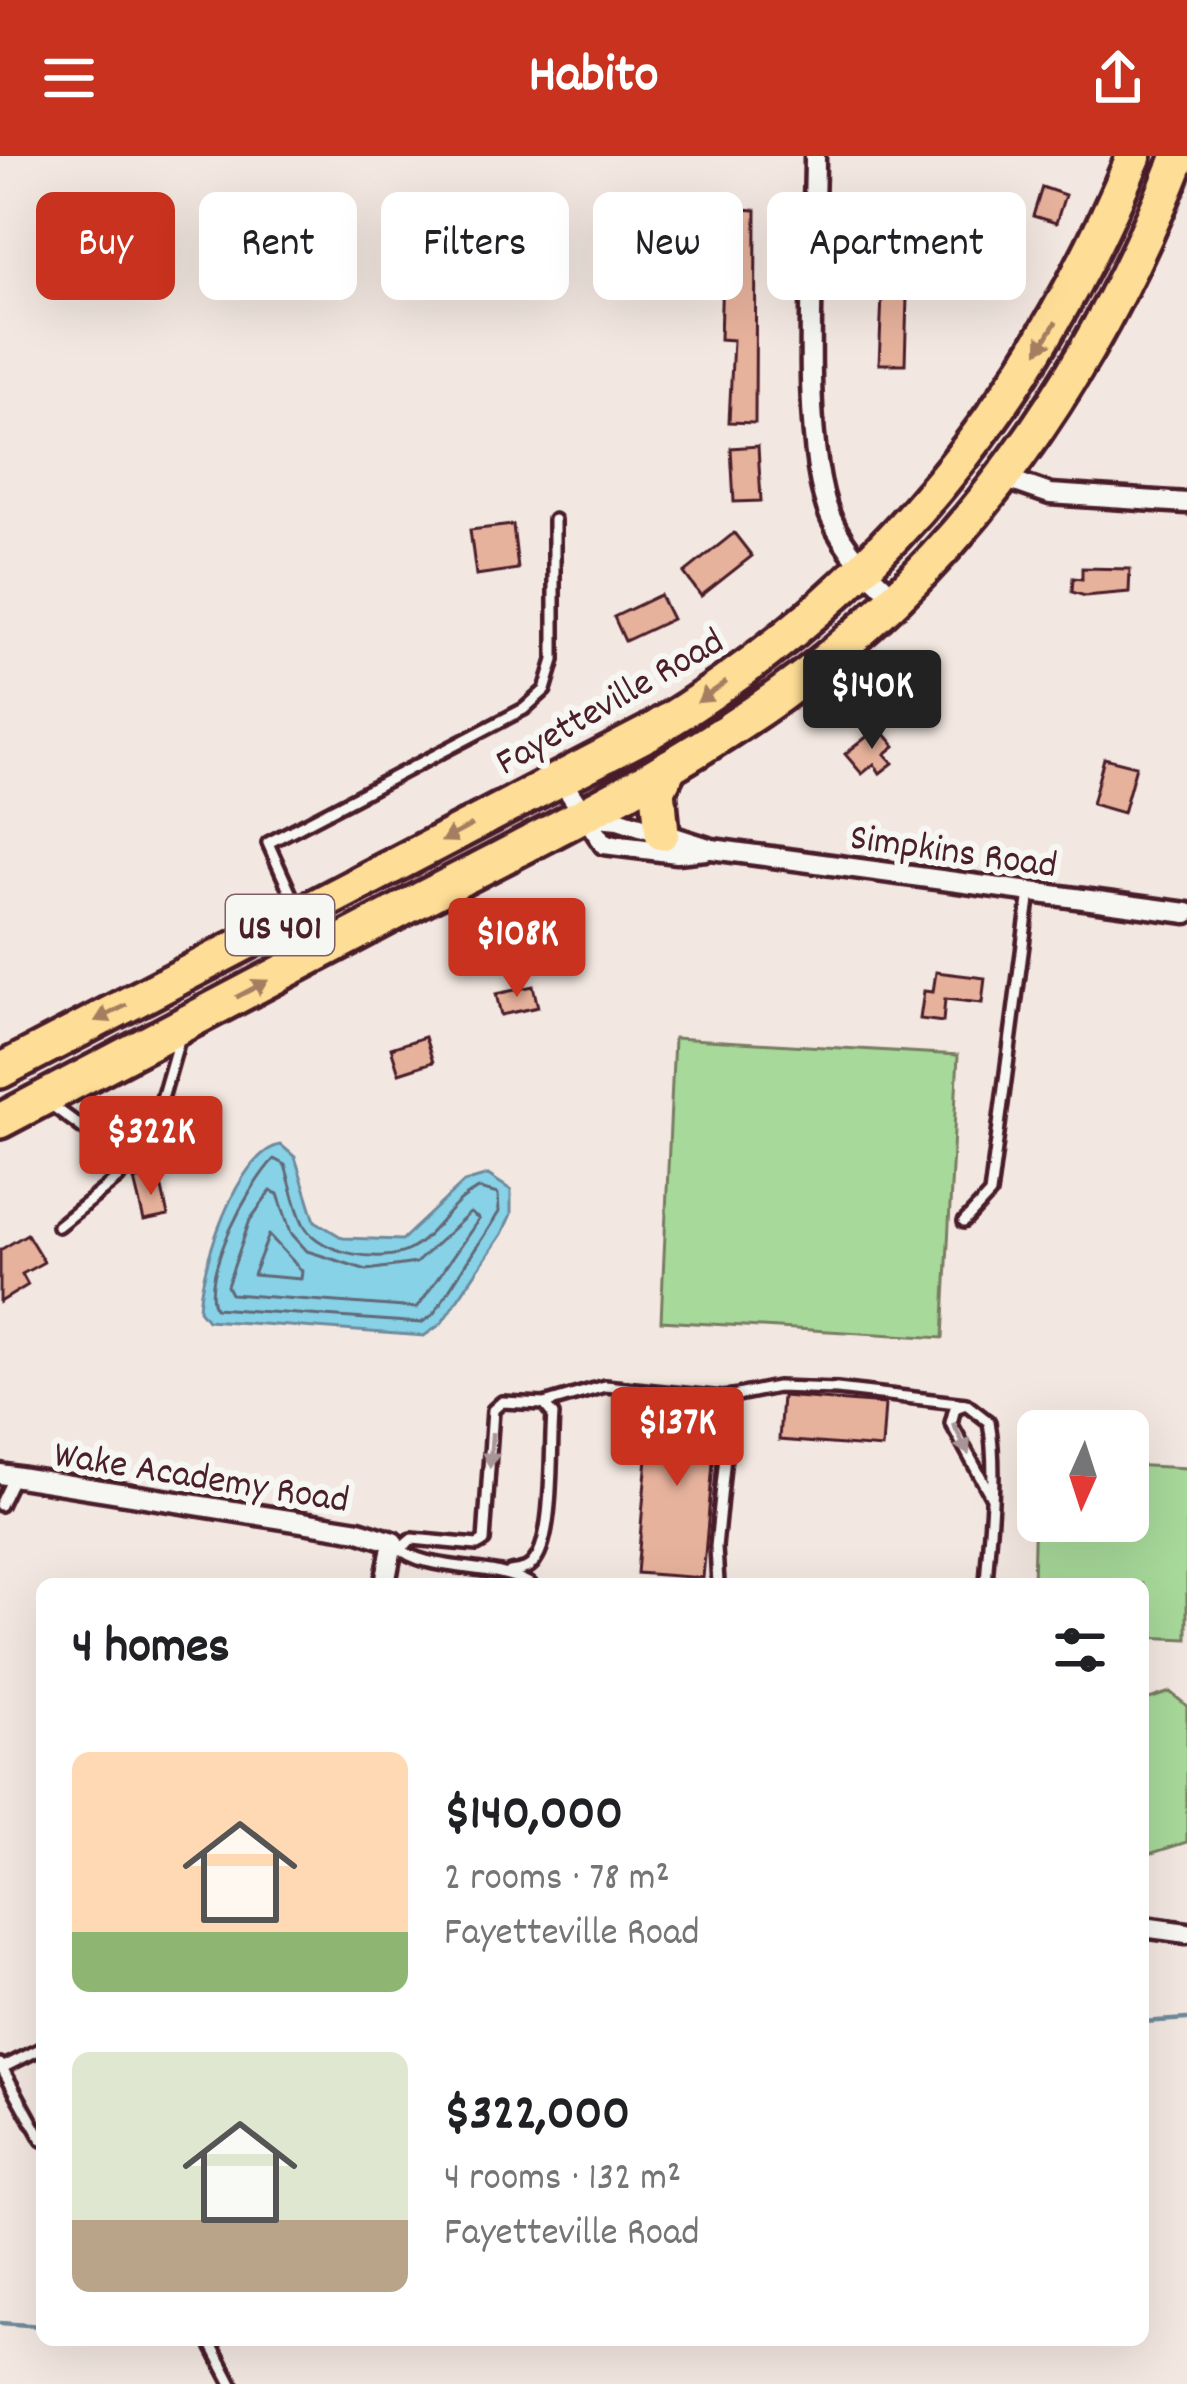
<!DOCTYPE html>
<meta charset="utf-8">
<style>
body{margin:0;font-family:Dekko,sans-serif;background:#f2f2f2;color:#202124;height:100vh;display:flex;flex-direction:column;font-size:45px;white-space:nowrap}
*{box-sizing:border-box;margin:0}
p{font-size:39px;color:#757577}
.icon{flex:none;width:66px;height:66px;fill:none;stroke:currentColor;stroke-width:2;stroke-linecap:round;stroke-linejoin:round}
.map{position:relative;flex:1;overflow:hidden}
.sheet{position:absolute;left:36px;top:1422px;width:1113px;height:768px;display:flex;flex-direction:column;background:#fff;border-radius:18px;box-shadow:0 12px 48px #0002}
.sheet>*{flex:none}
.top-card{position:absolute;left:36px;top:36px;width:1116px;height:108px;display:flex;gap:24px}
.needle{width:78px;rotate:183deg}
.tools{position:absolute;left:1017px;top:1254px;display:grid;gap:24px}
.tools a{display:grid;place-items:center;width:132px;height:132px;border-radius:18px;background:#fff;box-shadow:0 12px 48px #0002;font-size:60px}
.price{position:absolute;translate:-50% -102px;padding:0 27px;border-radius:12px;background:#c8321e;color:#fff;font-size:39px;line-height:78px;filter:drop-shadow(0 3px 6px #0008)}
.price::after{content:'';position:absolute;left:50%;top:72px;width:36px;height:27px;margin-left:-18px;background:inherit;clip-path:polygon(0 0,100% 0,50% 100%)}
.price.current{background:#222;color:#fff}
ul{padding:0;list-style:none}
li{display:flex;align-items:center;gap:36px;height:300px;padding:0 36px}
li span{display:grid;place-items:center;flex:none;width:336px;height:240px;border-radius:18px;color:#555}
li>.icon{margin-inline-start:auto}
span .icon{width:144px;height:144px;fill:#fffc;stroke-width:1}
li b{font-size:51px}
h2{display:flex;justify-content:space-between;align-items:center;height:144px;padding:0 36px;font-size:51px}
.pill{padding:0 42px;border-radius:18px;background:#fff;box-shadow:0 12px 48px #0002;font-size:42px;line-height:108px}
.pill.current{background:#c8321e;color:#fff}
header{display:flex;justify-content:space-between;align-items:center;height:156px;padding:0 36px;background:#c8321e;color:#fff;font-size:54px;font-weight:700}
.map>svg:first-child{display:block}
.green{fill:#a7d99a;stroke:#787c62;stroke-width:3}
.water{fill:#87d2e7;stroke:#6f8a9c;stroke-width:3}
.lines{fill:none;stroke-linecap:round;stroke-linejoin:round}
.shore{stroke:#626776;stroke-width:3}
.stream{stroke:#6f8a9c;stroke-width:4.5}
.building{fill:#e7b29c;stroke:#4a1f2b;stroke-width:3}
.service-casing{stroke:#4a1f2b;stroke-width:18}
.minor-casing{stroke:#4a1f2b;stroke-width:27}
.trunk-casing{stroke:#4a1f2b;stroke-width:42}
.service{stroke:#f6f6f2;stroke-width:9}
.minor{stroke:#f6f6f2;stroke-width:18}
.trunk{stroke:#fedd96;stroke-width:33}
.oneway{fill:#a47e60}
.oneway2{fill:#a99598}
.labels{text-anchor:middle;stroke-width:12;stroke-linejoin:round;paint-order:stroke}
.shield{fill:#f6f6f2;stroke:#7e6067;stroke-width:3}
.shield-label{font-size:36px;font-weight:bold;fill:#4a1f2b}
.street-label{font-size:39px;fill:#4a1f2b;stroke:#f6f6f2}
</style>
<header><svg class="icon" aria-label="menu" viewBox="0 0 24 24"><path d="M4 6h16M4 12h16M4 18h16"/></svg>Habito<svg class="icon" aria-label="share" viewBox="0 0 24 24"><path d="M12 15V3M7 8l5-5 5 5M5 13v7h14v-7"/></svg></header>
<div class="map">
<svg width="1187" height="2228" viewBox="0 0 1187 2228">
<rect width="100%" height="100%" fill="#f3e8e1"/>
<filter id="ink" filterUnits="userSpaceOnUse"><feTurbulence type="fractalNoise" baseFrequency=".00833" numOctaves="2"/><feDisplacementMap in="SourceGraphic" scale="24" xChannelSelector="R" yChannelSelector="G"/><feConvolveMatrix kernelMatrix="1 2 1 2 8 2 1 2 1" color-interpolation-filters="sRGB"/></filter>
<g filter="url(#ink)">
<!-- green -->
<path class="green" d="M674,882L958,899L943,1182L661,1165Z
M1036,1305L1038,1365H1128V1309L1187,1312V1483L1143,1481V1428H1033Z
M1170,1536L1187,1550V1686L1143,1700V1545Z"/>
<!-- water -->
<path class="water" d="M281,989L295,1001L315,1065L343,1082L402,1084L464,1026L488,1019L511,1034V1058L502,1078L441,1168L424,1180L207,1164L199,1154C200,1114 237,995 281,989Z"/>
<g class="lines">
<!-- shore -->
<path class="shore" d="M274,1003L285,1009C291,1028 295,1053 305,1071C321,1098 382,1108 409,1094C436,1080 450,1045 479,1033L498,1038L499,1056L433,1159L421,1167L215,1152C200,1120 250,1027 274,1003Z
M271,1035L278,1038L291,1077L307,1095L367,1114L416,1107L470,1057L479,1063L417,1152L231,1138L227,1130L250,1064Z
M269,1079L302,1115L301,1123L253,1119Z"/>
<!-- stream -->
<path class="stream" d="M1143,1866L1187,1863
M0,2167L42,2170"/>
</g>
<!-- building -->
<path class="building" d="M1042,31L1065,39L1056,67L1033,60Z
M724,52L756,54L755,267L729,266L733,184L720,183Z
M882,140L907,141L905,208H879Z
M758,290L761,345L734,346L731,292Z
M513,369L518,413L476,419L470,374Z
M734,377L752,400L701,440L684,417Z
M1082,412L1130,413L1129,436L1085,440L1072,436L1073,422L1082,423Z
M660,439L672,463L625,485L614,461Z
M879,571L895,590L885,598L893,607L880,617L874,608L862,618L845,598Z
M1104,602L1136,610L1123,657L1092,648Z
M936,816L985,822L982,847L945,843L943,866L920,863L924,835L933,836Z
M533,830L538,851L501,859L496,838Z
M425,881L433,906L399,917L391,892Z
M159,1019L168,1060L144,1065L134,1024Z
M27,1078L44,1106L22,1118L28,1129L0,1146V1094Z
M782,1240L885,1248L882,1292L779,1284Z
M652,1244L718,1250L703,1422L637,1417Z"/>
<g class="lines">
<!-- service casing -->
<g class="service-casing">
<path id="service" d="M298,754L268,687L524,553L545,534L554,504V364
M50,948L110,992L124,1009
M964,1066L990,1038L1030,736
M58,1070L118,1022L153,974L180,880
M544,1248L605,1230L723,1242L777,1231L837,1233L966,1248
M0,1349L13,1322
M397,1390C425,1418 491,1405 530,1428
M400,1393L412,1383L477,1389L484,1385L493,1254L502,1246L544,1248L553,1259C550,1293 554,1379 535,1404C529,1414 520,1414 510,1416
M718,1428L716,1391L731,1240
M986,1428C989,1375 998,1318 989,1266L966,1248L955,1252L951,1267L991,1340
M0,1908L42,1984
M2,1912L42,1892
M209,2184L232,2228"/>
</g>
<!-- minor casing -->
<g class="minor-casing">
<path id="minor" d="M815,0C815,89 798,286 831,362C845,395 869,418 895,441
M1004,322L1050,338L1187,347
M561,624L604,688L677,697L706,694
M587,660L618,663L712,693L1187,757
M0,1318L359,1375L393,1386L385,1428
M1143,1771L1187,1777"/>
</g>
<!-- trunk casing -->
<g class="trunk-casing">
<path id="trunk" d="M662,677L658,634L670,610
M0,915L650,576C880,437 1032,246 1134,0
M0,965C139,892 278,818 418,745C541,681 667,620 780,539C968,404 1096,213 1179,0"/>
</g>
<!-- service -->
<use href="#service" class="service"/>
<!-- minor -->
<use href="#minor" class="minor"/>
<!-- trunk -->
<use href="#trunk" class="trunk"/>
</g>
<!-- one-way arrows -->
<defs><path id="oneway-solid" d="M-6-.8H1V-3.2L6.5 0L1 3.2V.8H-6Z" transform="scale(3)"/></defs>
<g class="oneway">
<use href="#oneway-solid" transform="translate(1047 181) rotate(121)"/>
<use href="#oneway-solid" transform="translate(712 536) rotate(145)"/>
<use href="#oneway-solid" transform="translate(457 677) rotate(152)"/>
<use href="#oneway-solid" transform="translate(252 833) rotate(-28)"/>
<use href="#oneway-solid" transform="translate(111 857) rotate(153)"/>
</g>
<g class="oneway2">
<use href="#oneway-solid" transform="translate(961 1283) rotate(64)"/>
<use href="#oneway-solid" transform="translate(491 1294) rotate(94)"/>
</g>
</g>
<g class="labels">
<!-- shield labels -->
<rect class="shield" x="226" y="739" width="108" height="60" rx="9"/>
<g class="shield-label">
<text x="280" y="782">US 401</text>
</g>
<!-- street labels -->
<g class="street-label">
<text transform="translate(608 543) rotate(-30)" y="14">Fayetteville Road</text>
<text transform="translate(954 692) rotate(8)" y="14">Simpkins Road</text>
<text transform="translate(202 1318) rotate(9)" y="14">Wake Academy Road</text>
</g>
</g>
</svg>
<div class="tools">
<a><svg class="needle" viewBox="-14 -14 28 28"><path d="M0-13l5 13h-10z" fill="#e53935"/><path d="M0 13l5-13h-10z" fill="#757577"/></svg></a>
</div>
<b class="price current" style="left:872px;top:596px">$140K</b>
<b class="price" style="left:517px;top:844px">$108K</b>
<b class="price" style="left:151px;top:1042px">$322K</b>
<b class="price" style="left:677px;top:1333px">$137K</b>
<div class="top-card">
<a class="pill current">Buy</a>
<a class="pill">Rent</a>
<a class="pill">Filters</a>
<a class="pill">New</a>
<a class="pill">Apartment</a>
</div>
<section class="sheet">
<h2>4 homes<svg class="icon" aria-label="filters" viewBox="0 0 24 24"><path d="M4 7h16M4 17h16"/><circle cx="9" cy="7" r="2"/><circle cx="15" cy="17" r="2"/></svg></h2>
<ul>
<li><span style="background:linear-gradient(#ffd9b3 75%,#8fb573 0)"><svg class="icon" aria-label="home" viewBox="0 0 24 24"><path d="M3 11l9-7 9 7M6 9v11h12V9"/></svg></span><div><b>$140,000</b><p>2 rooms · 78 m²</p><p>Fayetteville Road</p></div></li>
<li><span style="background:linear-gradient(#dfe7d0 70%,#b9a48a 0)"><svg class="icon" aria-label="home" viewBox="0 0 24 24"><path d="M3 11l9-7 9 7M6 9v11h12V9"/></svg></span><div><b>$322,000</b><p>4 rooms · 132 m²</p><p>Fayetteville Road</p></div></li>
</ul>
</section>
</div>
